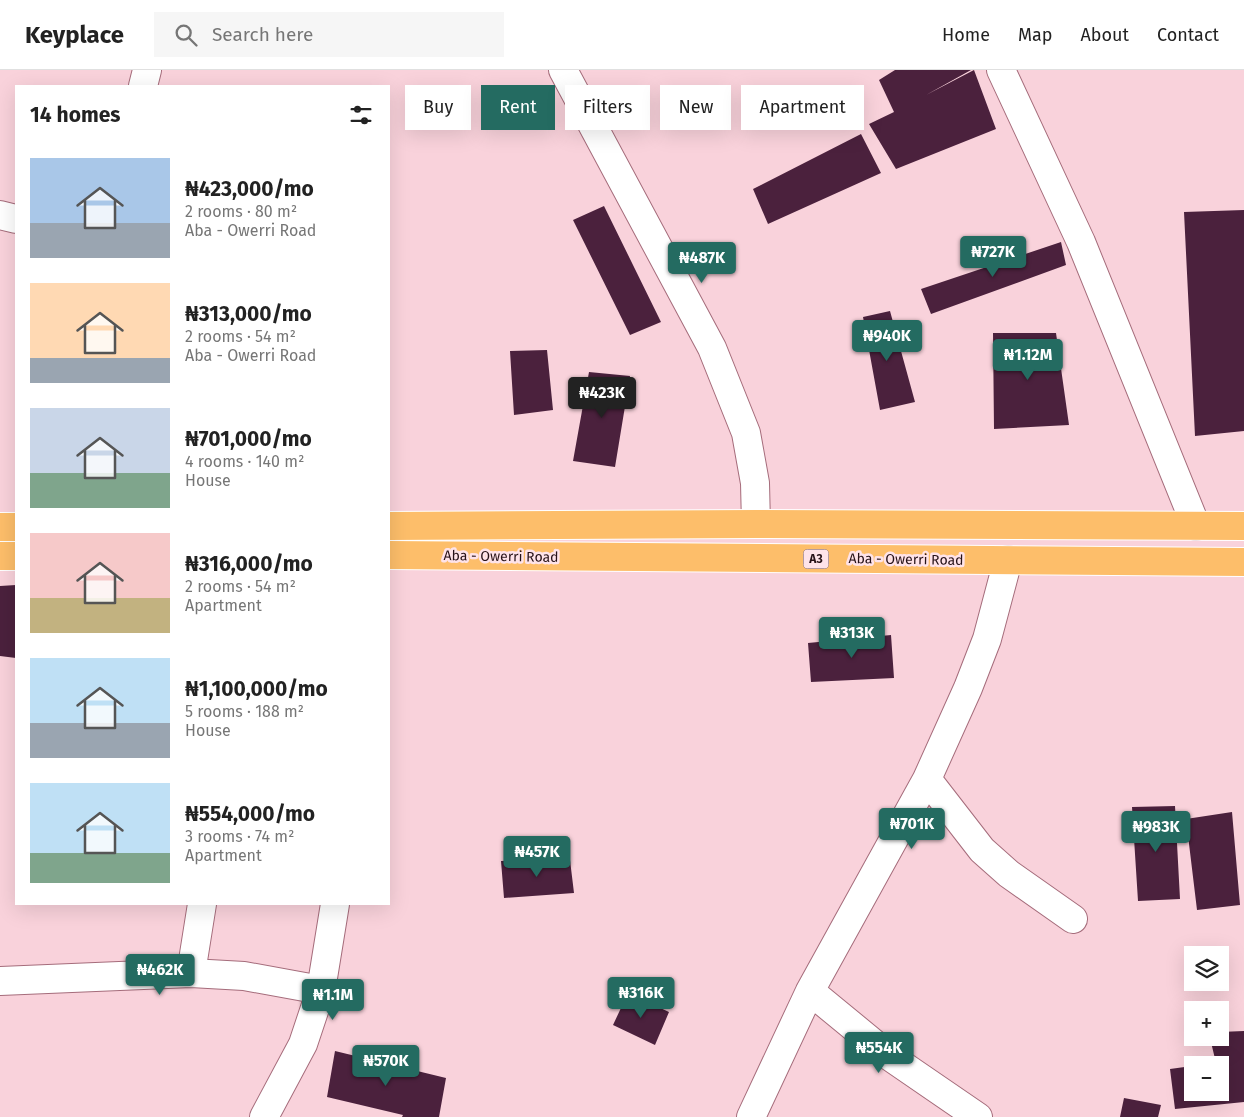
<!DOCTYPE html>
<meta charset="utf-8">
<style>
body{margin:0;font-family:"Fira Sans",sans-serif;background:#f6f6f6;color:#222;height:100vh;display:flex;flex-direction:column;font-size:19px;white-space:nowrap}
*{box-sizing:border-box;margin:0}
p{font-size:16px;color:#767676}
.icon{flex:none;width:28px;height:28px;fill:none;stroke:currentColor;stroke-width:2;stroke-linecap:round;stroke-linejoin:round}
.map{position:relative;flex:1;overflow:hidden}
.side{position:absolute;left:15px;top:15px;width:375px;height:820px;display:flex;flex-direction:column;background:#fff;border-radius:0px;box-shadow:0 5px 20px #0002}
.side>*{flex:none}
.banner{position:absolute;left:405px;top:15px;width:475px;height:45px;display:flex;gap:10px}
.controls{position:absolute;left:1184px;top:876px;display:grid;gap:10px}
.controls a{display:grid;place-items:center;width:45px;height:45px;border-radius:0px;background:#fff;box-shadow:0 5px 20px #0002;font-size:25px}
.price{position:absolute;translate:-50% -42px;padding:0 11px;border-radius:5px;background:#246b61;color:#fff;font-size:16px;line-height:32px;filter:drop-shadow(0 1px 2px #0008)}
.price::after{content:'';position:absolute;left:50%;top:30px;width:15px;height:11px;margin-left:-8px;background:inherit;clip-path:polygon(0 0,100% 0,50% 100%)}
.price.selected{background:#222;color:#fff}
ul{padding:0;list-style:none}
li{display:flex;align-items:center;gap:15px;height:125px;padding:0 15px}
li span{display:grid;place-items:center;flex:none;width:140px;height:100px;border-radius:0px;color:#555}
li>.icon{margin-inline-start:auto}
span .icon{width:60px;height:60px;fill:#fffc;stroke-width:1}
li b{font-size:21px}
h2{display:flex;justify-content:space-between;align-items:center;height:60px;padding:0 15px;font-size:21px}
.chip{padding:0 18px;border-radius:0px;background:#fff;box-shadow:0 5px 20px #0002;font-size:18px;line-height:45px}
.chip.selected{background:#246b61;color:#fff}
header{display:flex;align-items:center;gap:30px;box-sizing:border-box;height:70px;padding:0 25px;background:#fff;border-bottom:1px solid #e0e0e0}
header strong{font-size:24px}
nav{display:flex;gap:28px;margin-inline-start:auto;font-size:18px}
.search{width:350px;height:45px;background:#f6f6f6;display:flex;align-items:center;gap:12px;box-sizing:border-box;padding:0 18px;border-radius:0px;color:#767676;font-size:19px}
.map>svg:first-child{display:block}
.building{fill:#4b213d}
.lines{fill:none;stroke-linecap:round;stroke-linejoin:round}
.minor-casing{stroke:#a56c7b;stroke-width:30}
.major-casing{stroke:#fff;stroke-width:30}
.minor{stroke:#fff;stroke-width:28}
.major{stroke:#fdbe6a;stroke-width:28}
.labels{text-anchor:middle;stroke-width:5;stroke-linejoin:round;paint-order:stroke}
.shield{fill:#fee3e9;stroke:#685157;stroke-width:1}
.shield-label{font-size:12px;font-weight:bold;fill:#271218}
.street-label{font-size:14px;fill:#271218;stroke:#fee3e9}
</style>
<header>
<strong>Keyplace</strong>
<div class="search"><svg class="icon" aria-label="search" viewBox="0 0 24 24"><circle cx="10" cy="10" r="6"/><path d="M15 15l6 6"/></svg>Search here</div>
<nav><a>Home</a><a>Map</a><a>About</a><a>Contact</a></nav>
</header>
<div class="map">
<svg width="1244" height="1047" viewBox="0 0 1244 1047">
<rect width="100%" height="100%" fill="#f9d2db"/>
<!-- building -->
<path class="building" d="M895,0H971L926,25L974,0L996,59L896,99L869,54L894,42L879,10Z
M861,64L881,103L768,154L753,119Z
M604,136L661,252L630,265L573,150Z
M1244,140V361L1195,366L1184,142Z
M1061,172L1066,195L931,244L921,219Z
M890,241L915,332L880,340L863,247Z
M993,263H1056L1069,355L994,359Z
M547,280L553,340L514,345L510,281Z
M589,302L630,306L615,397L573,391Z
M16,515V588L0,586V516Z
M891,565L894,608L811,612L808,573Z
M1175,736L1180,829L1138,831L1132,737Z
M1232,742L1240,835L1197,840L1186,749Z
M570,790L574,823L504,828L501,791Z
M628,923L669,942L655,975L613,955Z
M1244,961V1032L1175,1039L1170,999L1192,996V1022H1220V995H1211L1216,993L1210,968H1220V962Z
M335,981L446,1008L439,1047H402L403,1045L327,1027Z
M1124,1028L1161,1035L1158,1047H1120Z"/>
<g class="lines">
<!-- minor casing -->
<g class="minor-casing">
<path id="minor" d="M563,0L712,278L746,363L755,413L756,454
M1001,0L1081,172L1196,456
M143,16L147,0
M0,145L16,149
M927,709L982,780L1009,804L1073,849
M191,903L202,834
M0,911L191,903L244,906L321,920
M810,921L889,986L978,1047
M264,1047L303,974L321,920L335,834
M751,1047L810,921L927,709L968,618L987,569L1008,490"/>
</g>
<!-- major casing -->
<g class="major-casing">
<path id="major" d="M389,456L756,454L1244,456
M0,457H16
M389,485L1244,492
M0,486H16"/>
</g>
<!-- minor -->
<use href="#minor" class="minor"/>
<!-- major -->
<use href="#major" class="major"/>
</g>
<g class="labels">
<!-- shield labels -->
<rect class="shield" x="803.5" y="479.5" width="25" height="19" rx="4"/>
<g class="shield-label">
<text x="816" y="493">A3</text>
</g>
<!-- street labels -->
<g class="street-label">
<text transform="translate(501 486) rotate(1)" y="5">Aba - Owerri Road</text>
<text transform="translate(906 489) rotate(1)" y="5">Aba - Owerri Road</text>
</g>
</g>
</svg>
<div class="controls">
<a><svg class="icon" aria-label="layers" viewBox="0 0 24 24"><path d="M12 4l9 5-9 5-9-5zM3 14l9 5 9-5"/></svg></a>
<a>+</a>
<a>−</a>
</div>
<b class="price" style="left:993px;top:208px">₦727K</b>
<b class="price" style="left:702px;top:214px">₦487K</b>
<b class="price" style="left:887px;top:292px">₦940K</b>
<b class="price" style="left:1028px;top:311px">₦1.12M</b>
<b class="price selected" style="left:602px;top:349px">₦423K</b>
<b class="price" style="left:852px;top:589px">₦313K</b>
<b class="price" style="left:912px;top:780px">₦701K</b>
<b class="price" style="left:1156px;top:783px">₦983K</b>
<b class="price" style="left:537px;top:808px">₦457K</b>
<b class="price" style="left:160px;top:926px">₦462K</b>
<b class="price" style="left:641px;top:949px">₦316K</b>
<b class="price" style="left:333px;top:951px">₦1.1M</b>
<b class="price" style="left:879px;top:1004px">₦554K</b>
<b class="price" style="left:386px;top:1017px">₦570K</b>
<div class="banner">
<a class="chip">Buy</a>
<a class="chip selected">Rent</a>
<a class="chip">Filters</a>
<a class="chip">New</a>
<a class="chip">Apartment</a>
</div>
<section class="side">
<h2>14 homes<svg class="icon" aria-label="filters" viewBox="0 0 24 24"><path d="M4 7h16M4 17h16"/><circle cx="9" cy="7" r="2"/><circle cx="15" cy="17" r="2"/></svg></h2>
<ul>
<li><span style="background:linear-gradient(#a9c7e8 65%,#9aa5b1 0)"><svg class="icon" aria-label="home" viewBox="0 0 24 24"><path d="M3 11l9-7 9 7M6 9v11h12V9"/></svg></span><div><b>₦423,000/mo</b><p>2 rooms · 80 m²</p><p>Aba - Owerri Road</p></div></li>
<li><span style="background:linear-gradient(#ffd9b3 75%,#9aa5b1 0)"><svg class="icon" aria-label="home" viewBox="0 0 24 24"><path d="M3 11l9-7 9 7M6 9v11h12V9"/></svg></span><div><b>₦313,000/mo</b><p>2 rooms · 54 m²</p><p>Aba - Owerri Road</p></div></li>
<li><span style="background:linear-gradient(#c9d6e8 65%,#7fa58c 0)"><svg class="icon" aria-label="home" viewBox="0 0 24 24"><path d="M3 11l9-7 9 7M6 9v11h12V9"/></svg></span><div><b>₦701,000/mo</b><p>4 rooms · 140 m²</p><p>House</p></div></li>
<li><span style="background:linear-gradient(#f6c9c9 65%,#c2b280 0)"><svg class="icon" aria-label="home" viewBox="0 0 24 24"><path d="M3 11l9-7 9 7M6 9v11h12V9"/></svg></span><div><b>₦316,000/mo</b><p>2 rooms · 54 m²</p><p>Apartment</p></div></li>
<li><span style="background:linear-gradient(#bfe0f5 65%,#9aa5b1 0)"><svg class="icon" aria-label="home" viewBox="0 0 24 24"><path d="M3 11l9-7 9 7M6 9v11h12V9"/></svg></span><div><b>₦1,100,000/mo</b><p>5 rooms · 188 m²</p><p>House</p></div></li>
<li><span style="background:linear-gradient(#bfe0f5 70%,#7fa58c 0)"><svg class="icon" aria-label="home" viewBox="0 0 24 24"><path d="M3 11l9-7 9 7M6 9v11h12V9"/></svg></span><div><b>₦554,000/mo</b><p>3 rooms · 74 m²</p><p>Apartment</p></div></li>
</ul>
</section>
</div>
